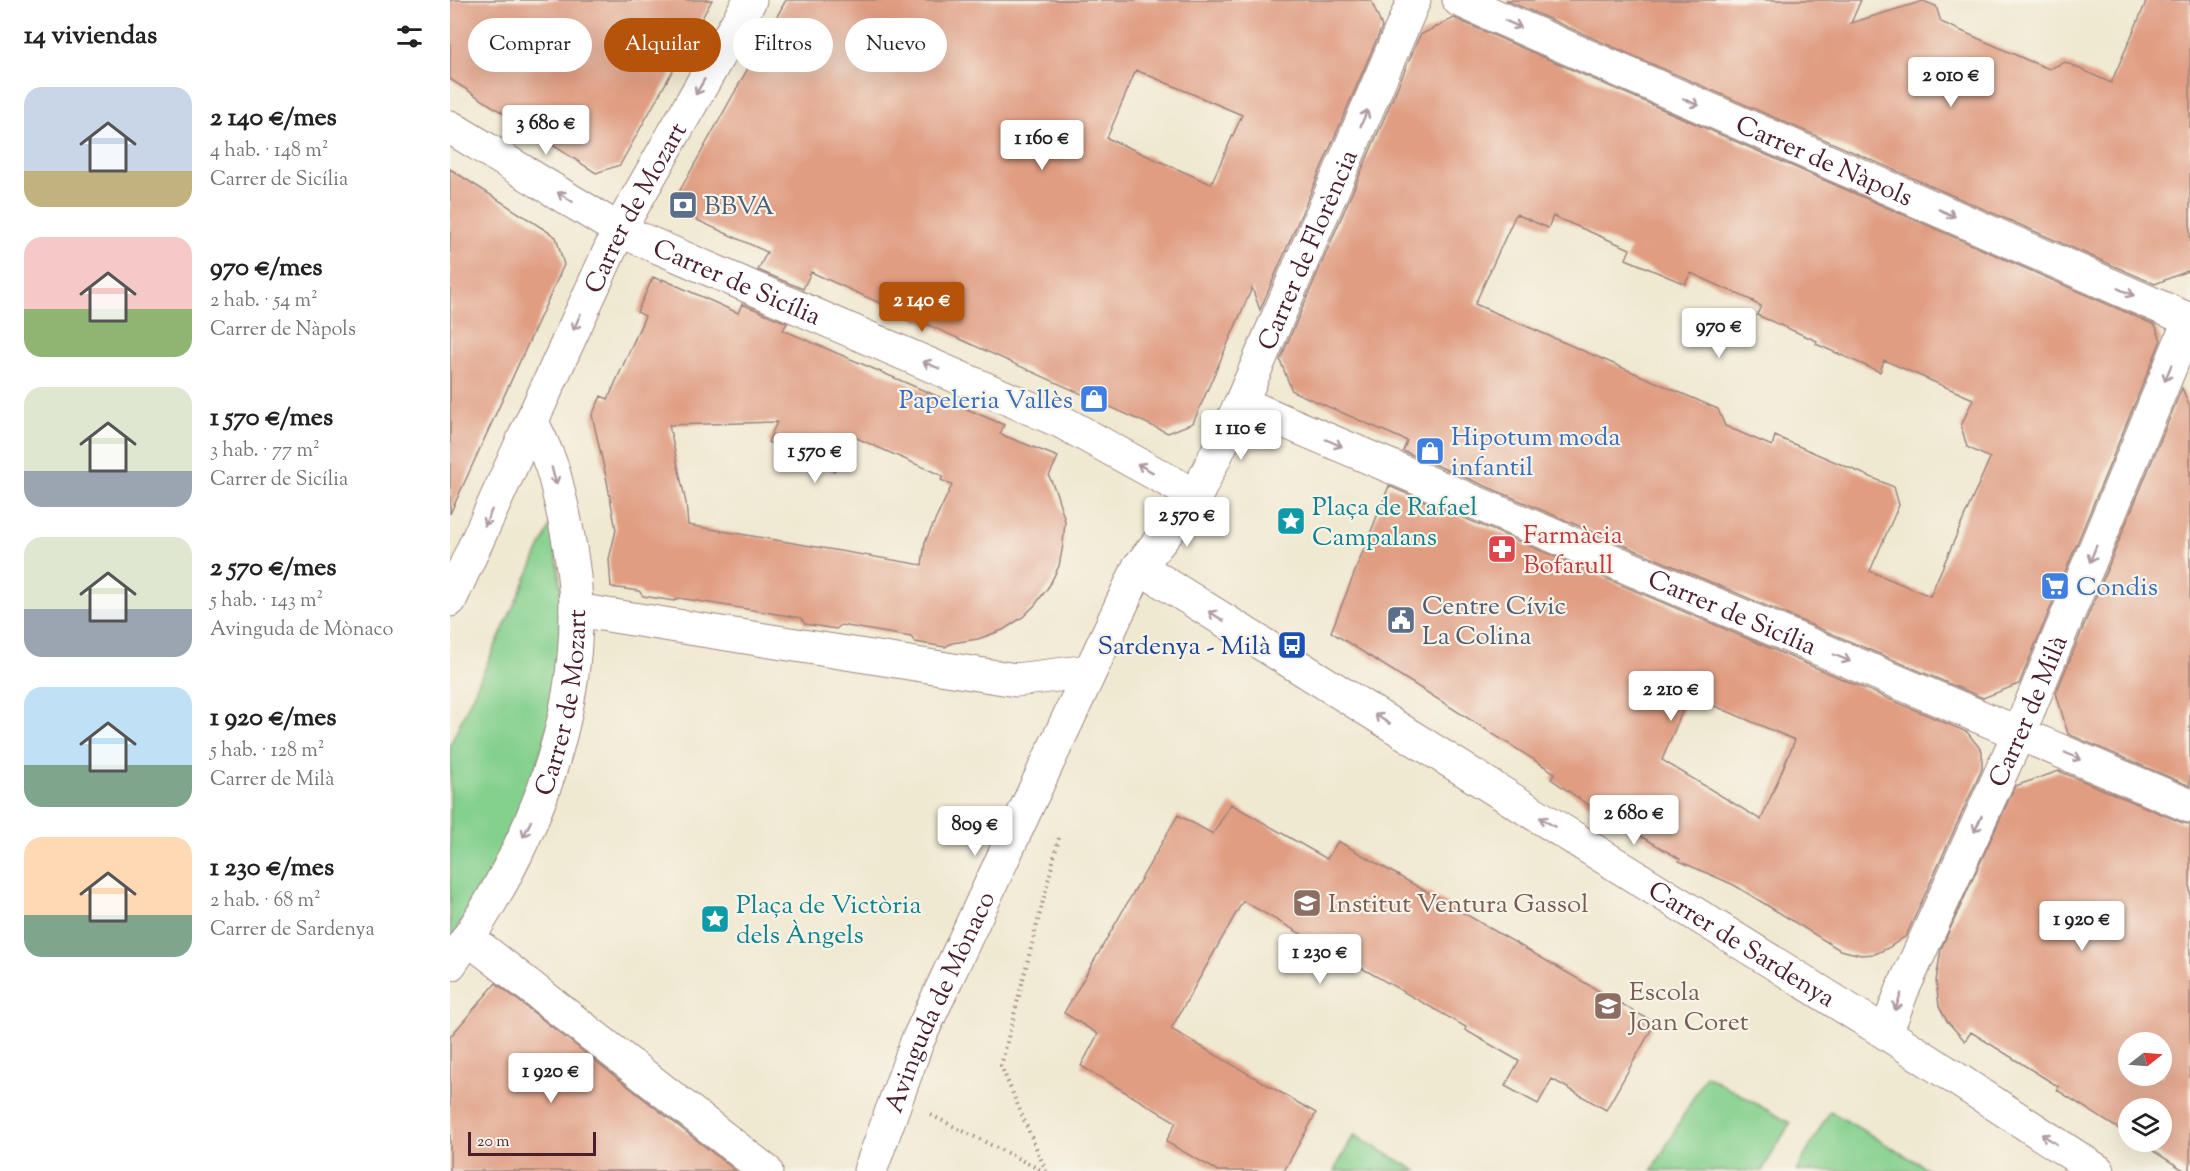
<!DOCTYPE html>
<html lang="es">
<meta charset="utf-8">
<style>
body{margin:0;font-family:"Sorts Mill Goudy",serif;background:#f2f2f2;color:#222;height:100vh;display:flex;flex-direction:column;font-size:22px;white-space:nowrap}
*{box-sizing:border-box;margin:0}
p{font-size:20px;color:#767676}
.icon{flex:none;width:33px;height:33px;fill:none;stroke:currentColor;stroke-width:2;stroke-linecap:round;stroke-linejoin:round}
.map{position:relative;flex:1;overflow:hidden}
.details{display:flex;flex-direction:column;background:#fff;width:450px}
.details>*{flex:none}
.guide{position:absolute;left:18px;top:18px;width:570px;height:54px;display:flex;gap:12px}
.needle{width:39px;rotate:73deg}
.buttons{position:absolute;left:1668px;top:1032px;display:grid;gap:12px}
.buttons a{display:grid;place-items:center;width:54px;height:54px;border-radius:50%;background:#fff;box-shadow:0 6px 24px #0002;font-size:30px}
.scale{position:absolute;left:18px;bottom:15px;width:128px;box-sizing:border-box;padding-left:6px;border:3px solid #4a1f2b;border-top:0;font-size:16px;line-height:21px;white-space:nowrap;color:#4a1f2b;-webkit-text-stroke:4px #f7f3e8;paint-order:stroke}
.price{position:absolute;translate:-50% -51px;padding:0 14px;border-radius:6px;background:#fff;color:#222;font-size:20px;line-height:39px;filter:drop-shadow(0 2px 3px #0008)}
.price::after{content:'';position:absolute;left:50%;top:36px;width:18px;height:14px;margin-left:-9px;background:inherit;clip-path:polygon(0 0,100% 0,50% 100%)}
.price.current{background:#b45309;color:#fff}
ul{padding:0;list-style:none}
li{display:flex;align-items:center;gap:18px;height:150px;padding:0 24px}
li span{display:grid;place-items:center;flex:none;width:168px;height:120px;border-radius:18px;color:#555}
li>.icon{margin-inline-start:auto}
span .icon{width:72px;height:72px;fill:#fffc;stroke-width:1}
li b{font-size:26px}
h2{display:flex;justify-content:space-between;align-items:center;height:72px;padding:0 24px;font-size:26px}
.chip{padding:0 21px;border-radius:27px;background:#fff;box-shadow:0 6px 24px #0002;font-size:21px;line-height:54px}
.chip.current{background:#b45309;color:#fff}
main{display:flex;flex:1;min-height:0}
.map>svg:first-child{display:block}
.green{fill:#84d08d;stroke:#67785c;stroke-width:1.5}
.building{fill:#e09d82;fill-rule:evenodd}
.lines{fill:none;stroke-linecap:round;stroke-linejoin:round}
.minor-casing{stroke:#9d847e;stroke-width:35}
.path{stroke:#9d847e;stroke-width:4;stroke-dasharray:1.5 4.5;stroke-linecap:butt}
.minor{stroke:#fff;stroke-width:33}
.oneway{stroke:#ae9aa0}
.labels{text-anchor:middle;stroke-width:4.5;stroke-linejoin:round;paint-order:stroke}
.street-label{font-size:26px;fill:#4a1f2b;stroke:#f7f3e8}
.service-label{font-size:26px;fill:#4e5e75;stroke:#f7f3e8;text-anchor:start}
.shop-label{font-size:26px;fill:#366cbe;stroke:#f7f3e8;text-anchor:start}
.culture-label{font-size:26px;fill:#0d838f;stroke:#f7f3e8;text-anchor:start}
.health-label{font-size:26px;fill:#be3a42;stroke:#f7f3e8;text-anchor:start}
.transit-label{font-size:26px;fill:#164399;stroke:#f7f3e8;text-anchor:end}
.education-label{font-size:26px;fill:#785e54;stroke:#f7f3e8;text-anchor:start}
</style>
<main>
<section class="details">
<h2>14 viviendas<svg class="icon" aria-label="filters" viewBox="0 0 24 24"><path d="M4 7h16M4 17h16"/><circle cx="9" cy="7" r="2"/><circle cx="15" cy="17" r="2"/></svg></h2>
<ul>
<li><span style="background:linear-gradient(#c9d6e8 70%,#c2b280 0)"><svg class="icon" aria-label="home" viewBox="0 0 24 24"><path d="M3 11l9-7 9 7M6 9v11h12V9"/></svg></span><div><b>2 140 €/mes</b><p>4 hab. · 148 m²</p><p>Carrer de Sicília</p></div></li>
<li><span style="background:linear-gradient(#f6c9c9 60%,#8fb573 0)"><svg class="icon" aria-label="home" viewBox="0 0 24 24"><path d="M3 11l9-7 9 7M6 9v11h12V9"/></svg></span><div><b>970 €/mes</b><p>2 hab. · 54 m²</p><p>Carrer de Nàpols</p></div></li>
<li><span style="background:linear-gradient(#dfe7d0 70%,#9aa5b1 0)"><svg class="icon" aria-label="home" viewBox="0 0 24 24"><path d="M3 11l9-7 9 7M6 9v11h12V9"/></svg></span><div><b>1 570 €/mes</b><p>3 hab. · 77 m²</p><p>Carrer de Sicília</p></div></li>
<li><span style="background:linear-gradient(#dfe7d0 60%,#9aa5b1 0)"><svg class="icon" aria-label="home" viewBox="0 0 24 24"><path d="M3 11l9-7 9 7M6 9v11h12V9"/></svg></span><div><b>2 570 €/mes</b><p>5 hab. · 143 m²</p><p>Avinguda de Mònaco</p></div></li>
<li><span style="background:linear-gradient(#bfe0f5 65%,#7fa58c 0)"><svg class="icon" aria-label="home" viewBox="0 0 24 24"><path d="M3 11l9-7 9 7M6 9v11h12V9"/></svg></span><div><b>1 920 €/mes</b><p>5 hab. · 128 m²</p><p>Carrer de Milà</p></div></li>
<li><span style="background:linear-gradient(#ffd9b3 65%,#7fa58c 0)"><svg class="icon" aria-label="home" viewBox="0 0 24 24"><path d="M3 11l9-7 9 7M6 9v11h12V9"/></svg></span><div><b>1 230 €/mes</b><p>2 hab. · 68 m²</p><p>Carrer de Sardenya</p></div></li>
</ul>
</section>
<div class="map">
<svg width="1740" height="1171" viewBox="0 0 1740 1171">
<rect width="100%" height="100%" fill="#f7f3e8"/>
<filter id="ink" filterUnits="userSpaceOnUse"><feTurbulence type="fractalNoise" baseFrequency=".0167" numOctaves="2"/><feDisplacementMap in="SourceGraphic" scale="12" xChannelSelector="R" yChannelSelector="G"/><feConvolveMatrix kernelMatrix="1 2 1 2 8 2 1 2 1" color-interpolation-filters="sRGB"/></filter>
<filter id="wash" filterUnits="userSpaceOnUse"><feTurbulence type="fractalNoise" baseFrequency=".008" numOctaves="4" result="noise"/><feDisplacementMap in="SourceGraphic" scale="24" xChannelSelector="R" yChannelSelector="G"/><feGaussianBlur stdDeviation="1.35" result="paint"/><feColorMatrix in="noise" values="0 0 0 0 0 0 0 0 0 0 0 0 0 0 0 0 0 1.4 0 .05"/><feComposite in="paint" operator="in"/></filter>
<g filter="url(#wash)">
<rect width="100%" height="100%" fill="#f0e9d1"/>
<!-- green -->
<path class="green" d="M102,522C105,553 113,586 112,618C112,686 93,759 66,821C48,863 23,902 0,941V745Z
M1256,1075L1340,1123L1312,1171H1202Z
M1380,1111L1478,1169L1477,1171H1346Z
M904,1135L967,1171H884Z"/>
<g id="blocks">
<!-- building -->
<path class="building" d="M0,0H262L170,165L146,173L0,79Z
M336,0H921L932,27L810,310L802,288L743,423L718,433L361,272L353,289L308,270L317,252L238,216L229,192ZM686,70L792,115L761,184L657,138Z
M1056,0H1411L1401,23L1473,1L1486,6L1491,22L1577,60L1599,69L1615,62L1661,83L1697,0H1740V270L1705,284Z
M1004,18L1705,325L1711,340L1569,684L1533,698L953,451L957,441L842,391L830,360L970,35ZM1066,214L1098,228L1103,216L1180,249L1176,259L1235,284L1241,273L1303,301L1302,302L1311,306L1307,315L1367,341L1366,344L1430,372L1434,360L1523,399L1511,426L1517,447L1540,458L1480,596L1420,571L1449,505L1444,487L1325,436L1322,446L1275,426L1268,409L1025,304Z
M0,169L106,237L114,265L0,514Z
M203,277L212,281V279L288,313L292,304L337,323L333,330L554,425L550,434L608,457L599,476L606,492L615,521L613,545L609,566L599,586L585,605L573,617L553,630L528,639L502,643L495,647L465,642L461,637L391,625L386,629L355,624L351,618L229,598L224,601L193,596L189,591L161,587L159,559L166,530L157,481L142,415L151,396L158,399L195,316L187,312ZM327,422L318,442L384,471L400,435L493,476L491,480L502,485L475,542L472,565L238,525L236,503L219,425Z
M1732,388L1740,407V786L1618,734L1606,693Z
M939,486L1517,732L1532,751V769L1456,936L1438,948L1425,954L1411,955L1390,950L1284,885L1229,861L1230,859L1146,810L1101,779L1105,773L881,632ZM1239,695L1345,740L1311,820L1212,760Z
M1609,771L1733,823L1740,824V1171H1735L1689,1142H1712V1108H1678V1135L1607,1090L1609,1087L1521,1032L1515,1041L1497,1021L1489,1006L1486,981L1491,949L1565,786ZM1678,1042H1712V1076H1678Z
M781,804L877,859L888,841L1205,1023L1156,1110L1102,1079L1088,1104L1055,1086L1069,1061L1015,1030L1016,1027L793,901L721,1029L866,1113L834,1171H768L716,1142L726,1122L631,1066L648,1034L614,1013L728,815L763,834Z
M46,983L286,1171H0V1037Z"/>
</g>
</g>
<g filter="url(#ink)">
<use href="#blocks" fill-opacity="0" stroke="#9d847e" stroke-width="1.5"/>
<g class="lines">
<!-- minor casing -->
<g class="minor-casing">
<g id="minor">
<path id="s1" d="M1009,0L1740,320"/>
<path id="s2" d="M0,127L169,230L612,422L746,496"/>
<path id="s3" d="M791,403L1740,806"/>
<path id="s4" d="M689,567L1436,1033L1648,1171"/>
<path id="s5" d="M0,600L169,230L300,0"/>
<path d="M126,610L566,680L640,671"/>
<path d="M18,938L316,1171"/>
<path id="s6" d="M0,964C73,863 127,737 126,610C126,574 119,538 111,503C108,491 106,479 102,468C97,452 89,437 82,422"/>
<path id="s7" d="M1436,1033L1452,991L1569,733L1740,319"/>
<path id="s8" d="M420,1171L467,1042L689,567L746,496L791,403L964,0"/>
</g>
</g>
<!-- path -->
<path class="path" d="M481,1115L593,1171
M596,1171L551,1066L610,834"/>
<!-- minor -->
<use href="#minor" class="minor"/>
</g>
<!-- one-way arrows -->
<defs><path id="oneway-shaft" d="M-6 0H5M1.5-3L5.5 0L1.5 3" fill="none" stroke-width="1.6" stroke-linecap="round" stroke-linejoin="round" transform="scale(1.5)"/></defs>
<g class="oneway">
<use href="#oneway-shaft" transform="translate(1063 24) rotate(24)"/>
<use href="#oneway-shaft" transform="translate(250 87) rotate(120)"/>
<use href="#oneway-shaft" transform="translate(1241 102) rotate(24)"/>
<use href="#oneway-shaft" transform="translate(914 118) rotate(-67)"/>
<use href="#oneway-shaft" transform="translate(115 197) rotate(-148)"/>
<use href="#oneway-shaft" transform="translate(1497 213) rotate(24)"/>
<use href="#oneway-shaft" transform="translate(1676 292) rotate(24)"/>
<use href="#oneway-shaft" transform="translate(127 322) rotate(114)"/>
<use href="#oneway-shaft" transform="translate(481 365) rotate(-157)"/>
<use href="#oneway-shaft" transform="translate(1718 373) rotate(112)"/>
<use href="#oneway-shaft" transform="translate(884 443) rotate(23)"/>
<use href="#oneway-shaft" transform="translate(695 468) rotate(-151)"/>
<use href="#oneway-shaft" transform="translate(104 476) rotate(75)"/>
<use href="#oneway-shaft" transform="translate(38 518) rotate(115)"/>
<use href="#oneway-shaft" transform="translate(1643 554) rotate(112)"/>
<use href="#oneway-shaft" transform="translate(766 616) rotate(-148)"/>
<use href="#oneway-shaft" transform="translate(1392 658) rotate(23)"/>
<use href="#oneway-shaft" transform="translate(932 719) rotate(-148)"/>
<use href="#oneway-shaft" transform="translate(1623 756) rotate(23)"/>
<use href="#oneway-shaft" transform="translate(1097 822) rotate(-148)"/>
<use href="#oneway-shaft" transform="translate(1528 824) rotate(114)"/>
<use href="#oneway-shaft" transform="translate(77 829) rotate(116)"/>
<use href="#oneway-shaft" transform="translate(1448 1002) rotate(111)"/>
<use href="#oneway-shaft" transform="translate(1599 1139) rotate(-147)"/>
</g>
</g>
<!-- icons -->
<defs>
<g id="bank-square" transform="scale(1.5)"><rect x="-9" y="-9" width="18" height="18" rx="4" fill="#5c6f8a" stroke="#f7f3e8"/><path d="M-6-4H6V4H-6ZM0-2.3a2.3 2.3 0 1 0 0 4.6a2.3 2.3 0 1 0 0-4.6Z" fill="#fff"/></g>
<g id="shop-square" transform="scale(1.5)"><rect x="-9" y="-9" width="18" height="18" rx="4" fill="#3f7fe0" stroke="#f7f3e8"/><path d="M-5-2.5h2.3a2.7 3.5 0 0 1 5.4 0H5L5.5 6h-11ZM-1.5-2.5h3a1.5 2.3 0 0 0-3 0Z" fill="#fff"/></g>
<g id="sight-square" transform="scale(1.5)"><rect x="-9" y="-9" width="18" height="18" rx="4" fill="#0f9aa8" stroke="#f7f3e8"/><path d="M0-6L1.8-2.2L6-1.7L2.9 1.2L3.7 5.4L0 3.3L-3.7 5.4L-2.9 1.2L-6-1.7L-1.8-2.2Z" fill="#fff"/></g>
<g id="pharmacy-square" transform="scale(1.5)"><rect x="-9" y="-9" width="18" height="18" rx="4" fill="#e0444e" stroke="#f7f3e8"/><path d="M-2-6h4v4h4v4h-4v4h-4v-4h-4v-4h4Z" fill="#fff"/></g>
<g id="supermarket-square" transform="scale(1.5)"><rect x="-9" y="-9" width="18" height="18" rx="4" fill="#3f7fe0" stroke="#f7f3e8"/><path d="M-6-5.5h2.5l.6 2H6L4.5 2H-2.5L-4.4-4H-6ZM-1.5 3.2a1.3 1.3 0 1 0 .1 0ZM3 3.2a1.3 1.3 0 1 0 .1 0Z" fill="#fff"/></g>
<g id="civic-square" transform="scale(1.5)"><rect x="-9" y="-9" width="18" height="18" rx="4" fill="#5c6f8a" stroke="#f7f3e8"/><path d="M-.6-6.5H3V-4.5H.6V-3L4-1V1h2V6H-6V1h2V-1L-.6-3ZM-1.2 2.5V6h2.4V2.5Z" fill="#fff"/></g>
<g id="bus-square" transform="scale(1.5)"><rect x="-9" y="-9" width="18" height="18" rx="4" fill="#1a4fb4" stroke="#f7f3e8"/><path d="M-5-6H5V4H4V6H2V4H-2V6H-4V4H-5ZM-3.5-4V0h7V-4ZM-3.5 1.2v1.5H-2V1.2ZM2 1.2v1.5H3.5V1.2Z" fill="#fff"/></g>
<g id="school-square" transform="scale(1.5)"><rect x="-9" y="-9" width="18" height="18" rx="4" fill="#8d6e63" stroke="#f7f3e8"/><path d="M0-5L7-2L0 1L-7-2ZM-4 1L0 2.5L4 1V4Q0 6-4 4Z" fill="#fff"/></g>
</defs>
<g fill-rule="evenodd">
<use href="#bank-square" x="233" y="205"/>
<use href="#shop-square" x="644" y="399"/>
<use href="#shop-square" x="980" y="451"/>
<use href="#sight-square" x="841" y="521"/>
<use href="#pharmacy-square" x="1052" y="549"/>
<use href="#supermarket-square" x="1605" y="586"/>
<use href="#civic-square" x="951" y="620"/>
<use href="#bus-square" x="842" y="645"/>
<use href="#school-square" x="857" y="903"/>
<use href="#sight-square" x="265" y="919"/>
<use href="#school-square" x="1158" y="1006"/>
</g>
<g class="labels">
<!-- street labels -->
<g class="street-label">
<text dy="9" stroke="none"><textPath href="#s1" startOffset="399">Carrer de Nàpols</textPath></text>
<text dy="9" stroke="none"><textPath href="#s5" startOffset="434">Carrer de Mozart</textPath></text>
<text dy="9" stroke="none"><textPath href="#s8" startOffset="1023">Carrer de Florència</textPath></text>
<text dy="9" stroke="none"><textPath href="#s2" startOffset="327">Carrer de Sicília</textPath></text>
<text dy="9" stroke="none"><textPath href="#s3" startOffset="534">Carrer de Sicília</textPath></text>
<text dy="9" stroke="none"><textPath href="#s6" startOffset="288">Carrer de Mozart</textPath></text>
<text dy="9" stroke="none"><textPath href="#s7" startOffset="352">Carrer de Milà</textPath></text>
<text dy="9" stroke="none"><textPath href="#s4" startOffset="711">Carrer de Sardenya</textPath></text>
<text dy="9" stroke="none"><textPath href="#s8" startOffset="183">Avinguda de Mònaco</textPath></text>
</g>
<!-- service labels -->
<g class="service-label">
<text x="254" y="214">BBVA</text>
<text x="972" y="614">Centre Cívic<tspan x="972" dy="30">La Colina</tspan></text>
</g>
<!-- shop labels -->
<g class="shop-label">
<text x="623" y="408" text-anchor="end">Papeleria Vallès</text>
<text x="1001" y="445">Hipotum moda<tspan x="1001" dy="30">infantil</tspan></text>
<text x="1626" y="595">Condis</text>
</g>
<!-- culture labels -->
<g class="culture-label">
<text x="862" y="515">Plaça de Rafael<tspan x="862" dy="30">Campalans</tspan></text>
<text x="286" y="913">Plaça de Victòria<tspan x="286" dy="30">dels Àngels</tspan></text>
</g>
<!-- health labels -->
<g class="health-label">
<text x="1073" y="543">Farmàcia<tspan x="1073" dy="30">Bofarull</tspan></text>
</g>
<!-- transit labels -->
<g class="transit-label">
<text x="821" y="654">Sardenya - Milà</text>
</g>
<!-- education labels -->
<g class="education-label">
<text x="878" y="912">Institut Ventura Gassol</text>
<text x="1179" y="1000">Escola<tspan x="1179" dy="30">Joan Coret</tspan></text>
</g>
</g>
</svg>
<div class="buttons">
<a><svg class="needle" viewBox="-14 -14 28 28"><path d="M0-13l5 13h-10z" fill="#e53935"/><path d="M0 13l5-13h-10z" fill="#767676"/></svg></a>
<a><svg class="icon" aria-label="layers" viewBox="0 0 24 24"><path d="M12 4l9 5-9 5-9-5zM3 14l9 5 9-5"/></svg></a>
</div>
<div class="scale">20 m</div>
<b class="price" style="left:1501px;top:108px">2 010 €</b>
<b class="price" style="left:96px;top:156px">3 680 €</b>
<b class="price" style="left:592px;top:171px">1 160 €</b>
<b class="price current" style="left:472px;top:333px">2 140 €</b>
<b class="price" style="left:1269px;top:359px">970 €</b>
<b class="price" style="left:791px;top:461px">1 110 €</b>
<b class="price" style="left:365px;top:484px">1 570 €</b>
<b class="price" style="left:737px;top:548px">2 570 €</b>
<b class="price" style="left:1221px;top:722px">2 210 €</b>
<b class="price" style="left:1184px;top:846px">2 680 €</b>
<b class="price" style="left:525px;top:857px">809 €</b>
<b class="price" style="left:1632px;top:952px">1 920 €</b>
<b class="price" style="left:870px;top:985px">1 230 €</b>
<b class="price" style="left:101px;top:1104px">1 920 €</b>
<div class="guide">
<a class="chip">Comprar</a>
<a class="chip current">Alquilar</a>
<a class="chip">Filtros</a>
<a class="chip">Nuevo</a>
</div>
</div>
</main>
